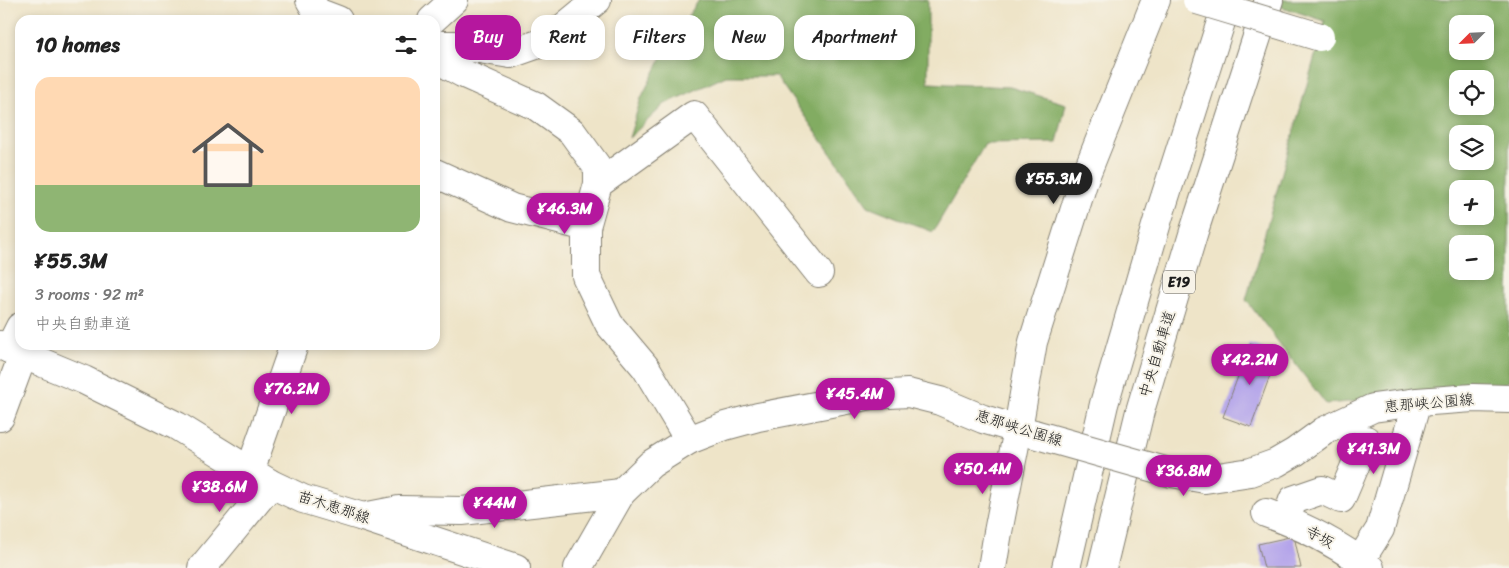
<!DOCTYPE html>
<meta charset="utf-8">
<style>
body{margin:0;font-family:Sriracha,"Klee One",sans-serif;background:#f2f2f2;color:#222;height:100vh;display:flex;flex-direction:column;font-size:19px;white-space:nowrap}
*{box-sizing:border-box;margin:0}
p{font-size:16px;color:#767676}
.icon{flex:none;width:28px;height:28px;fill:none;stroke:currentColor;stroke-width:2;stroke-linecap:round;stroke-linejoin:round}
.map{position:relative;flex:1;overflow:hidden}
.details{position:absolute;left:15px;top:15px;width:425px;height:335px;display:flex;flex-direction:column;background:#fff;border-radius:15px;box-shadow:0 2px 8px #0003}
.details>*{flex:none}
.hud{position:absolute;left:455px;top:15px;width:475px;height:45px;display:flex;gap:10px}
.needle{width:32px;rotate:246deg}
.fabs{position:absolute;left:1449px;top:15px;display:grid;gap:10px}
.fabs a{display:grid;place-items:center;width:45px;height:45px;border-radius:10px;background:#fff;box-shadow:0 2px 8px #0003;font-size:25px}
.price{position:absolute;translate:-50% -42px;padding:0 11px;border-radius:18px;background:#b5179e;color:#fff;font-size:16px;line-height:32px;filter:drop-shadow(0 1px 2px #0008)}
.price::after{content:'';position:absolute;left:50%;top:30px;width:15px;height:11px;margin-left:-8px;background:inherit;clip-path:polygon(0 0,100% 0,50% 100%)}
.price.current{background:#222;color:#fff}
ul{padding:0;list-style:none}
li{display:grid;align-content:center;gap:10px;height:265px;padding:0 20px}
li span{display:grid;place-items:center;height:155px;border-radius:15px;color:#555}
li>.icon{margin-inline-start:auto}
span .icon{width:90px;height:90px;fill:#fffc;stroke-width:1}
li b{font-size:21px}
h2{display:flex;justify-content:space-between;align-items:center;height:60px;padding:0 20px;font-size:21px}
.pill{padding:0 18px;border-radius:15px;background:#fff;box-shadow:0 2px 8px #0003;font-size:18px;line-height:45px}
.pill.current{background:#b5179e;color:#fff}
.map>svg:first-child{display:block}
.forest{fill:#82ac62;stroke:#4f643f;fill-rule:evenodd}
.building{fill:#b0a0ea}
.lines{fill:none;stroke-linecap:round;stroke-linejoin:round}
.minor-casing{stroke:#858072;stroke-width:30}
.major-casing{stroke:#858072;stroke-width:30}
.highway-casing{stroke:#858072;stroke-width:30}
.minor{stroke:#fff;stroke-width:28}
.major{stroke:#fff;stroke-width:28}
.highway{stroke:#fff;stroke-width:28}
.minor-bridge-casing{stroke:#858072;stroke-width:30;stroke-linecap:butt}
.major-bridge-casing{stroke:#858072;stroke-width:30;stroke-linecap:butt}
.minor-bridge{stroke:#fff;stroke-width:28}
.major-bridge{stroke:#fff;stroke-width:28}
.labels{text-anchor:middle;stroke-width:4;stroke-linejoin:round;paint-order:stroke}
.shield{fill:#f7f3e8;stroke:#5e5c59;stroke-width:1}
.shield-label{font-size:14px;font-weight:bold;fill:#1c1c1c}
.street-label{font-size:15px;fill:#1c1c1c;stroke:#f7f3e8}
</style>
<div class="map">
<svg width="1509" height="568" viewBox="0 0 1509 568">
<rect width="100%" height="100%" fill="#f7f3e8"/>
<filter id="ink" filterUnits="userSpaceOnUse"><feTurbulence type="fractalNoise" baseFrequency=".02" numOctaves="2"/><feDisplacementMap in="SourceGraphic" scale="10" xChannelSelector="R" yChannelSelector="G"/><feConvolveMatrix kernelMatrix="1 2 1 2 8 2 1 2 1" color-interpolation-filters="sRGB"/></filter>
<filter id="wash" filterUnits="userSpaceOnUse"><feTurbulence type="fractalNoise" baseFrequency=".0096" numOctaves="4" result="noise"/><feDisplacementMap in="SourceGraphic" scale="20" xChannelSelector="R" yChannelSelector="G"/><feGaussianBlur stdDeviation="1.12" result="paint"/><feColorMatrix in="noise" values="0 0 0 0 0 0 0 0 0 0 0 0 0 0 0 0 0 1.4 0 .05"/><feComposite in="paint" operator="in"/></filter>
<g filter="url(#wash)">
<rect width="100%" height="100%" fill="#eee4c8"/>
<!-- forest -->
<path class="forest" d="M699,0H928V83L1010,87L1066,104L1057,143L985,144L933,232L868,206L776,76H726L665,104L629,138L641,98L665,51Z
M1260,0H1509V381L1497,388L1326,404L1246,300L1325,21ZM1458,24H1485V51H1458ZM1458,79H1485V106H1458ZM1458,134H1485V161H1458ZM1458,189H1485V216H1458ZM1458,244H1485V271H1458Z"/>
<g id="blocks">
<!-- building -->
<path class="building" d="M1250,344L1278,354L1251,427L1223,417Z
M1294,536L1301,568H1264L1258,544Z"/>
</g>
</g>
<g filter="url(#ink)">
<use href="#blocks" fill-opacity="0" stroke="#858072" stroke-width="1"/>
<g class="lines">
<!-- minor casing -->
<g class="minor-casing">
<path id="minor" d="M310,0L317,12L338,20
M432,20L454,0
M435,45H455L510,54L547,41L597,0
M435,58L462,73L536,106L572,132L598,168V184L586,227V276L609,324L646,368L689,440
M435,173L512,208L586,227
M598,184L694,115L819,273
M9,349L20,327
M0,417L23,355
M250,471L294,345
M1266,513C1304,526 1339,545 1370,568
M363,517L399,510L462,511L621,493
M1286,520L1293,500L1322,490L1341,499L1366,440
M1360,561L1380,529L1417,402
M202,568L271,484
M992,568L998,532L1018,429L1033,342L1085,177L1156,0"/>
</g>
<!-- major casing -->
<g class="major-casing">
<path id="major" d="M0,345L84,380L177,426L271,484L303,499L363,517L516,568
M1172,473L1205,479L1251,472L1276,463L1295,452L1324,431L1373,408L1417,402L1473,398L1509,399
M578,568L621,493L651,464L689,440L725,426L758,417L872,395L908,393L940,401L983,419L1034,434"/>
</g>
<!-- highway casing -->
<g class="highway-casing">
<path id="highway" d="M1066,568L1104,404L1158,219L1228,0
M1102,568L1140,411L1194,231L1269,0"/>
</g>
<!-- minor -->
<use href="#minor" class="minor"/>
<!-- major -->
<use href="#major" class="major"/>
<!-- highway -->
<use href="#highway" class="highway"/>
<!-- minor-bridge casing -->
<g class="minor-bridge-casing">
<path id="minor-bridge" d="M1197,0L1320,37"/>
</g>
<!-- major-bridge casing -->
<g class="major-bridge-casing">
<path id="major-bridge" d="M1034,434L1172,473"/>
</g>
<!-- minor-bridge -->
<use href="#minor-bridge" class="minor-bridge"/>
<!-- major-bridge -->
<use href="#major-bridge" class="major-bridge"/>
</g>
</g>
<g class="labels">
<!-- shield labels -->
<rect class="shield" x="1163" y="270.5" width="32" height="23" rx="4"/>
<g class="shield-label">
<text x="1179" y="287">E19</text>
</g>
<!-- street labels -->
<g class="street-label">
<text transform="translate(1157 354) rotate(-73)" y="5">中央自動車道</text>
<text transform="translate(1429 403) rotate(-5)" y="5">恵那峡公園線</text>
<text transform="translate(1019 428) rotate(17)" y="5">恵那峡公園線</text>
<text transform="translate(334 507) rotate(18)" y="5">苗木恵那線</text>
<text transform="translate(1320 537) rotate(29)" y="5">寺坂</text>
</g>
</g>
</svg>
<div class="fabs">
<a><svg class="needle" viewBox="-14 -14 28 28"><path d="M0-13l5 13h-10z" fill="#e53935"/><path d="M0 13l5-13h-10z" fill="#767676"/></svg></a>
<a><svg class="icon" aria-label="locate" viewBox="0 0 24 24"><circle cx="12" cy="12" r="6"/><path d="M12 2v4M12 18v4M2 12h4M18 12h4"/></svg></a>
<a><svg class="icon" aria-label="layers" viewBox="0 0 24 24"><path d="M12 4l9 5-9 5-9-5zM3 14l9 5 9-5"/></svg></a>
<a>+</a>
<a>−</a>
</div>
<b class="price current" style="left:1054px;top:205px">¥55.3M</b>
<b class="price" style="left:565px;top:235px">¥46.3M</b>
<b class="price" style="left:1250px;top:386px">¥42.2M</b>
<b class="price" style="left:292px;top:415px">¥76.2M</b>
<b class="price" style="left:855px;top:420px">¥45.4M</b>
<b class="price" style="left:1374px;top:475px">¥41.3M</b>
<b class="price" style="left:983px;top:495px">¥50.4M</b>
<b class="price" style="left:1184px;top:497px">¥36.8M</b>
<b class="price" style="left:220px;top:513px">¥38.6M</b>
<b class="price" style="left:495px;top:529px">¥44M</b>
<div class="hud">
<a class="pill current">Buy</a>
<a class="pill">Rent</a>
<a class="pill">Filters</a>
<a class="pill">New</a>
<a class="pill">Apartment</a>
</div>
<section class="details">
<h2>10 homes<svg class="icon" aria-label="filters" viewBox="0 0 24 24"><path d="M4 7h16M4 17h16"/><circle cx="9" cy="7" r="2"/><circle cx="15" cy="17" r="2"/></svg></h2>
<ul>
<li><span style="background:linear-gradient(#ffd9b3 70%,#8fb573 0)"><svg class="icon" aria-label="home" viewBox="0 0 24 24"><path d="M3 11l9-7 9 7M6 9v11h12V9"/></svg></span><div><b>¥55.3M</b><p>3 rooms · 92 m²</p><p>中央自動車道</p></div></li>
</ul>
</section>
</div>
